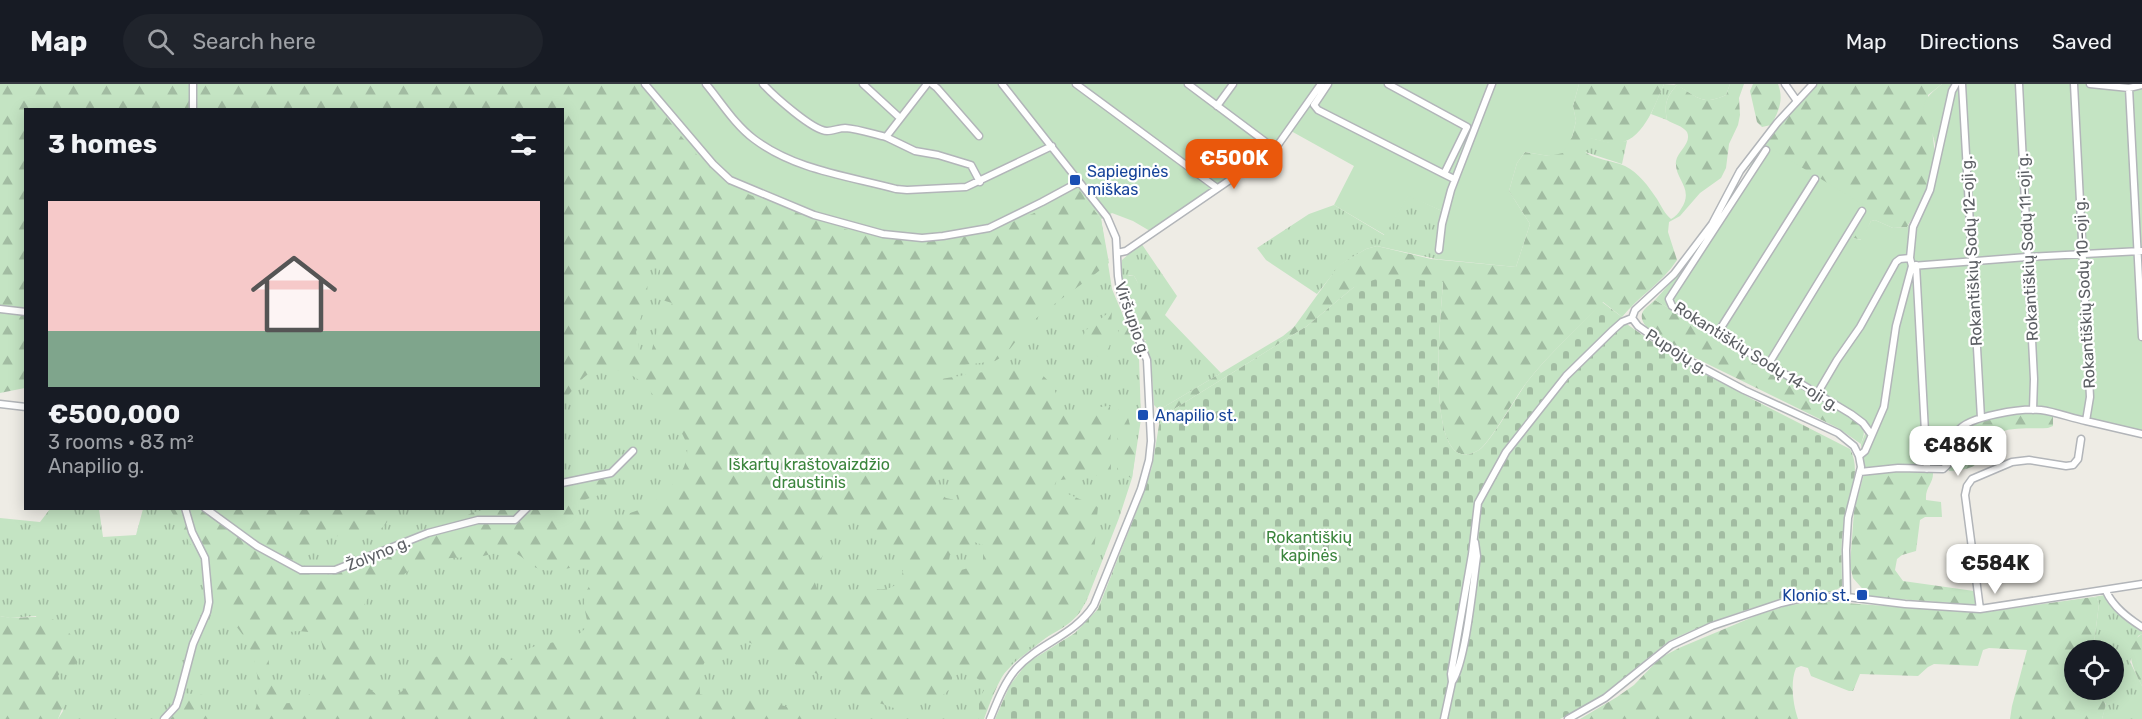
<!DOCTYPE html>
<meta charset="utf-8">
<style>
body{margin:0;font-family:Rubik,sans-serif;background:#20242c;color:#f1f3f6;height:100vh;display:flex;flex-direction:column;font-size:22px;white-space:nowrap}
*{box-sizing:border-box;margin:0}
p{font-size:20px;color:#9ea1a6}
.icon{flex:none;width:33px;height:33px;fill:none;stroke:currentColor;stroke-width:2;stroke-linecap:round;stroke-linejoin:round}
.map{position:relative;flex:1;overflow:hidden}
.side{position:absolute;left:24px;top:24px;width:540px;height:402px;display:flex;flex-direction:column;background:#171b24;border-radius:0px;box-shadow:0 3px 15px #0003}
.side>*{flex:none}
.tools{position:absolute;left:2064px;top:556px;display:grid;gap:12px}
.tools a{display:grid;place-items:center;width:60px;height:60px;border-radius:50%;background:#171b24;box-shadow:0 3px 15px #0003;font-size:30px}
.price{position:absolute;translate:-50% -51px;padding:0 14px;border-radius:12px;background:#fff;color:#222;font-size:20px;line-height:39px;filter:drop-shadow(0 2px 3px #0008)}
.price::after{content:'';position:absolute;left:50%;top:36px;width:18px;height:14px;margin-left:-9px;background:inherit;clip-path:polygon(0 0,100% 0,50% 100%)}
.price.selected{background:#ea580c;color:#fff}
ul{padding:0;list-style:none}
li{display:grid;align-content:center;gap:12px;height:318px;padding:0 24px}
li span{display:grid;place-items:center;height:186px;border-radius:0px;color:#555}
li>.icon{margin-inline-start:auto}
span .icon{width:108px;height:108px;fill:#fffc;stroke-width:1}
li b{font-size:26px}
h2{display:flex;justify-content:space-between;align-items:center;height:72px;padding:0 24px;font-size:26px}
header{display:flex;align-items:center;gap:36px;box-sizing:border-box;height:84px;padding:0 30px;background:#171b24;border-bottom:2px solid #363941}
header strong{font-size:28px}
nav{display:flex;gap:33px;margin-inline-start:auto;font-size:21px}
.search{width:420px;height:54px;background:#20242c;display:flex;align-items:center;gap:15px;box-sizing:border-box;padding:0 21px;border-radius:33px;color:#9ea1a6;font-size:22px}
.map>svg:first-child{display:block}
.grass{fill:url(#grass-tufts)}
.forest{fill:url(#forest-firs);fill-rule:evenodd}
.cemetery{fill:url(#cemetery-stones)}
.garden{fill:#c4e4c3}
.lines{fill:none;stroke-linecap:round;stroke-linejoin:round}
.minor-casing{stroke:#b2b5b9;stroke-width:9}
.minor{stroke:#fff;stroke-width:6}
.transit-dot{fill:#1a4fb4;stroke:#fff;stroke-width:2}
.labels{text-anchor:middle;stroke-width:4.5;stroke-linejoin:round;paint-order:stroke}
.transit-label{font-size:16px;fill:#164399;stroke:#fff;text-anchor:start}
.street-label{font-size:16px;fill:#5d6065;stroke:#fff}
.park-label{font-size:16px;fill:#3b853d;stroke:#fff}
</style>
<header>
<strong>Map</strong>
<div class="search"><svg class="icon" aria-label="search" viewBox="0 0 24 24"><circle cx="10" cy="10" r="6"/><path d="M15 15l6 6"/></svg>Search here</div>
<nav><a>Map</a><a>Directions</a><a>Saved</a></nav>
</header>
<div class="map">
<svg width="2142" height="635" viewBox="0 0 2142 635">
<defs>
<pattern id="grass-tufts" width="24" height="20" patternUnits="userSpaceOnUse" patternTransform="scale(1.5)"><rect width="24" height="20" fill="#c4e4c3"/><path d="M3 7l-1-3M5 7V3M7 7l1-3M15 17l-1-3M17 17v-4M19 17l1-3" fill="none" stroke="#a2bca2"/></pattern>
<pattern id="forest-firs" width="22" height="20" patternUnits="userSpaceOnUse" patternTransform="scale(1.5)"><rect width="22" height="20" fill="#c4e4c3"/><path d="M5 1l3.5 6h-7zM16 11l3.5 6h-7z" fill="#a2bca2"/></pattern>
<pattern id="cemetery-stones" width="16" height="16" patternUnits="userSpaceOnUse" patternTransform="scale(1.5)"><rect width="16" height="16" fill="#c4e4c3"/><path d="M2 7V4a2 2 0 0 1 4 0v3zM10 15v-3a2 2 0 0 1 4 0v3z" fill="#a2bca2"/></pattern>
</defs>
<rect width="100%" height="100%" fill="#eeece5"/>
<!-- grass -->
<path class="grass" d="M640,0L700,74L1101,135L1112,205L1135,260L1139,274L1141,335L1132,394L1119,434L1086,518L1079,528L1015,578L998,596L982,635H58L63,627L36,532L10,534L0,532V434L40,438L50,425H99L103,453L136,451L143,425L562,424V26Z
M1664,0L1677,1C1666,13 1664,21 1667,36L1651,30Z
M1586,53L1611,59L1627,57L1622,80L1582,67L1579,61L1580,56Z
M1408,111L1442,127L1437,151L1436,175L1377,162L1366,165L1340,181L1317,210L1266,176L1257,164L1309,130L1334,121L1384,151Z
M1141,159L1177,212L1165,231L1221,289L1159,326L1154,321L1151,277L1144,256L1146,257L1137,197L1134,192L1129,191L1121,196L1122,176Z
M2105,511C2113,525 2127,539 2142,547V550L2138,552L2130,578L2142,602V635H2102L2106,619L2082,616L2075,606H2114V567H2093L2099,520L2097,514L2093,513Z"/>
<!-- forest -->
<path class="forest" d="M0,0H640L700,74L718,92L736,104L755,112L962,153L1002,141L1036,128L1078,103L1101,135L1109,179C1085,199 1058,216 1034,236C1019,248 1013,268 995,277L942,284L939,285L936,289L941,295L1020,282C1034,284 1047,292 1054,305C1059,314 1056,325 1068,328C1079,330 1097,322 1110,322L1111,390L1060,396L1056,398L1054,402L1061,407L1098,423C1095,448 1094,509 1080,528C1067,546 1040,554 1023,568C1002,584 993,611 984,635H979V615L987,601L961,584H956C951,590 953,596 950,603C942,620 921,611 908,613L894,624L879,619L742,555C734,556 732,561 726,565C721,567 716,568 712,570C700,578 699,597 700,610C720,618 741,614 762,617C781,620 803,627 821,635H250C265,618 257,575 246,556C237,540 221,529 214,511C210,503 208,493 204,485C194,465 181,445 170,425H390C390,460 344,447 321,455C314,457 311,461 306,466V480L309,489C344,498 374,471 405,460C420,455 439,452 454,445C462,440 460,432 475,428C502,420 534,424 562,424L563,395C579,392 603,382 613,399L612,406C603,413 561,415 580,435C619,437 657,426 679,392C685,383 688,373 687,362C684,345 652,308 639,296C630,289 611,283 600,285C584,288 573,306 563,318L562,26H26L25,304L0,309ZM648,184H660L662,216L672,219L668,227L662,228L651,269L640,271L636,248L647,215ZM949,394L960,403V417L946,414L934,405L939,395ZM846,435C858,436 867,448 876,456C883,462 894,464 899,471C907,481 903,497 892,503C885,507 872,504 864,505C849,505 832,512 818,507L811,488V480L820,476L825,468C817,445 827,442 846,435ZM974,458L983,461V480L961,486L949,476L950,471L962,467ZM505,467C524,468 527,483 543,486C560,489 578,479 595,484L597,488C595,496 591,499 587,506C581,516 586,530 588,541C575,560 550,556 530,564C524,567 519,575 511,576C507,576 501,573 497,572C480,568 464,564 447,569C440,571 431,574 426,579C408,596 396,633 367,602V595L391,581L388,574C379,570 370,571 363,563C347,546 366,511 381,500C388,495 396,495 403,491C410,487 413,479 421,476L483,472ZM298,547L319,549C321,558 325,568 325,577C326,600 304,622 282,619C273,609 263,567 272,555C277,548 290,548 298,547Z
M1579,0H1664C1654,23 1641,64 1609,59C1599,57 1590,52 1581,56C1577,75 1612,75 1625,82C1638,88 1649,103 1657,115C1662,123 1664,129 1671,135C1676,132 1678,130 1681,125C1695,104 1674,96 1676,77C1678,67 1692,59 1687,48C1683,42 1673,40 1667,36C1664,21 1666,13 1677,1C1698,13 1702,22 1726,11L1730,0H1744L1739,14L1740,31L1738,41L1729,60L1726,84L1721,94L1700,109L1680,132L1669,138L1668,148L1677,176C1663,198 1639,212 1622,233L1603,218C1578,244 1549,270 1527,298C1516,312 1490,359 1479,366C1421,402 1442,221 1443,198L1354,203L1307,242L1163,332L1159,341V326L1283,252L1294,243L1339,181L1366,165L1377,162L1431,175L1516,183L1530,140L1509,107L1517,79L1525,68L1549,72L1572,53L1576,37L1573,22Z
M1753,0H1778C1784,15 1779,28 1771,41L1762,43L1757,38L1750,7Z
M1817,0H1942L1928,11L1935,71L1926,111L1907,143L1893,144L1875,136L1871,137L1862,156L1853,154L1852,148L1763,60L1804,11Z
M1124,191L1134,192L1137,197L1155,246L1149,256H1144L1123,209L1121,196Z
M1655,216L1860,339C1866,347 1864,351 1861,360L1838,344L1675,264C1665,257 1633,241 1644,226C1647,222 1652,219 1655,216Z
M1119,223L1135,260C1130,266 1127,271 1119,269Z
M1112,226L1109,270L1099,274L1083,254L1085,247Z
M1118,324L1127,330L1136,364L1132,394L1117,389Z
M2024,327L2053,329V342L2048,344C2032,345 2011,342 1996,350C1973,362 1998,385 1949,387L1953,359L1964,341Z
M1885,387H1933C1934,400 1925,402 1926,416L1941,418L1942,433H1925L1920,436L1916,467L1902,471L1897,475L1895,486L1903,497L1974,507L1976,521L1872,513L1867,510L1853,494L1850,482L1854,427L1864,390Z
M2093,513L2097,514L2099,520L2093,567H2074V602L2082,616H2086L2095,610C2111,610 2105,624 2102,635H2010L2012,622L2027,566L1989,564L1983,566L1978,582L1934,580L1928,583L1918,592L1860,590L1853,607H1849L1811,592L1808,584L1801,582L1796,584C1790,598 1793,621 1798,635H1580L1617,613L1634,601L1660,574L1679,564L1760,530L1790,521L1819,517L1979,529Z
M0,532C29,539 52,521 72,553C77,562 80,571 77,580L63,585L58,592L64,620L58,635H0Z
M2142,550V602C2134,586 2121,562 2142,550Z
M183,609L203,611L200,624L207,627L222,626L228,635H170L177,628Z"/>
<!-- cemetery -->
<path class="cemetery" d="M1382,193L1443,198C1442,221 1421,402 1479,366C1490,359 1517,312 1527,298C1549,270 1578,244 1602,218L1622,233L1621,236L1674,273L1754,316L1850,365C1864,390 1844,427 1842,455C1841,471 1842,487 1842,502C1831,512 1804,510 1788,514C1747,525 1707,538 1669,557L1593,619L1560,635H995L1010,601L1027,579L1075,549L1098,525L1141,416L1152,383L1159,341L1163,332L1307,242L1354,203Z"/>
<!-- garden -->
<path class="garden" d="M640,0H1579L1573,22L1576,37L1572,53L1563,69L1549,72L1525,68L1517,79L1509,107L1530,140L1516,183L1436,175L1437,151L1442,127L1408,112L1385,151L1334,121L1354,82L1291,47L1275,69L1270,66L1150,147L1133,137L1112,129L1101,135L1078,104C1063,112 1049,122 1034,129C1002,143 964,157 928,157C882,158 834,144 791,126C766,117 737,109 717,91C688,65 665,30 640,0Z
M1674,0H1730L1726,11C1700,23 1697,11 1674,0Z
M1942,0H2142V350L2041,326L1981,334L1962,342L1947,382L1864,390L1861,360L1865,350L1864,345L1860,339L1655,216L1688,179L1739,101L1763,60L1864,121V128L1852,148L1853,154L1861,156L1871,137L1875,136L1893,144L1907,143C1921,128 1939,81 1935,60C1930,31 1908,26 1942,0Z"/>
<g class="lines">
<!-- minor casing -->
<g class="minor-casing">
<path id="minor" d="M645,0L713,80L730,96L814,131L883,150L922,154L943,152L989,144L1042,118L1079,98
M706,0C721,18 735,41 754,55C795,86 848,92 896,105L907,106L966,103L1052,62
M763,0C773,11 813,47 827,47C833,47 839,44 845,44C859,45 873,50 886,53L927,0
M863,0L900,34
M932,0L937,4L979,52
M1076,0L1217,104
M1188,0L1275,65
M1328,0L1314,21L1318,26L1444,90
M1388,0L1467,43L1444,90L1454,95
M1785,0L1797,17
M1813,0L1777,39L1740,87L1712,140L1674,190L1635,226L1632,234L1638,242L1684,274L1744,306L1838,349L1854,362L1859,372L1861,383L1848,434L1846,466L1847,513
M1962,0L1981,334
M2019,0L2034,295L2033,326
M2090,0L2129,4L2142,1
M2129,4L2142,253
M1217,22L1233,0
M193,26V0
M886,53L915,67L938,71L971,81L980,98
M1766,66L1669,215L1672,222L1851,330L1863,339L1871,350
M1439,166L1442,140L1451,106L1492,0
M1117,169L1126,167L1275,65L1321,0
M1916,181L1927,385
M1912,182L2027,173L2141,167
M1912,182L1910,174L1913,143L1930,106L1952,7L1956,0
M0,225L26,228
M1717,250L1815,95
M1768,281L1862,127
M1817,310L1837,276L1860,243L1896,178L1900,175L1910,174
M0,320L26,323
M2086,337L2142,350
M1859,372L1865,367L1884,323L1896,242L1912,182
M1860,388L1898,384L1943,385C1956,376 1950,359 1958,347C1968,332 2023,324 2041,326C2056,328 2071,334 2086,337L2090,313L2074,0
M562,399L611,389L633,367
M205,424L257,462L301,486H335L428,449L478,436H515L527,424
M2106,507C2113,523 2128,534 2142,543
M1980,525L1965,411L1967,402L1972,395L2012,378L2029,376L2066,382L2073,381L2078,375L2081,355
M1452,598C1466,577 1473,500 1477,472L1475,458
M164,635L176,622L179,613L193,560L207,528L209,518L205,474L192,448L185,424
M990,635C997,618 1004,599 1016,585C1039,559 1074,552 1094,521L1141,405L1149,376L1151,357L1147,276L1121,211L1118,192L1116,154L1107,133L1002,0
M1444,635L1452,598L1451,590L1472,470L1478,419L1506,368L1566,292L1613,246L1622,238L1632,234
M1568,635L1605,614L1671,561L1712,542L1781,519L1806,513H1847L1905,520L1980,525L2142,500"/>
</g>
<!-- minor -->
<use href="#minor" class="minor"/>
</g>
<!-- markers -->
<g class="transit-dot">
<rect x="1069" y="90" width="12" height="12" rx="3"/>
<rect x="1137" y="325" width="12" height="12" rx="3"/>
<rect x="1856" y="505" width="12" height="12" rx="3"/>
</g>
<g class="labels">
<!-- transit labels -->
<g class="transit-label">
<text x="1087" y="93">Sapieginės<tspan x="1087" dy="18">miškas</tspan></text>
<text x="1155" y="337">Anapilio st.</text>
<text x="1850" y="517" text-anchor="end">Klonio st.</text>
</g>
<!-- street labels -->
<g class="street-label">
<text transform="translate(2027 163) rotate(-93)" y="6">Rokantiškių Sodų 11-oji g.</text>
<text transform="translate(1971 167) rotate(-93)" y="6">Rokantiškių Sodų 12-oji g.</text>
<text transform="translate(2084 209) rotate(-93)" y="6">Rokantiškių Sodų 10-oji g.</text>
<text transform="translate(1133 235) rotate(71)" y="6">Viršupio g.</text>
<text transform="translate(1677 267) rotate(32)" y="6">Pupojų g.</text>
<text transform="translate(1757 272) rotate(32)" y="6">Rokantiškių Sodų 14-oji g.</text>
<text transform="translate(378 469) rotate(-22)" y="6">Žolyno g.</text>
</g>
<!-- park labels -->
<g class="park-label">
<text x="809" y="386">Iškartų kraštovaizdžio<tspan x="809" dy="18">draustinis</tspan></text>
<text x="1309" y="459">Rokantiškių<tspan x="1309" dy="18">kapinės</tspan></text>
</g>
</g>
</svg>
<div class="tools">
<a><svg class="icon" aria-label="locate" viewBox="0 0 24 24"><circle cx="12" cy="12" r="6"/><path d="M12 2v4M12 18v4M2 12h4M18 12h4"/></svg></a>
</div>
<b class="price selected" style="left:1234px;top:106px">€500K</b>
<b class="price" style="left:1958px;top:393px">€486K</b>
<b class="price" style="left:1995px;top:511px">€584K</b>
<section class="side">
<h2>3 homes<svg class="icon" aria-label="filters" viewBox="0 0 24 24"><path d="M4 7h16M4 17h16"/><circle cx="9" cy="7" r="2"/><circle cx="15" cy="17" r="2"/></svg></h2>
<ul>
<li><span style="background:linear-gradient(#f6c9c9 70%,#7fa58c 0)"><svg class="icon" aria-label="home" viewBox="0 0 24 24"><path d="M3 11l9-7 9 7M6 9v11h12V9"/></svg></span><div><b>€500,000</b><p>3 rooms · 83 m²</p><p>Anapilio g.</p></div></li>
</ul>
</section>
</div>
